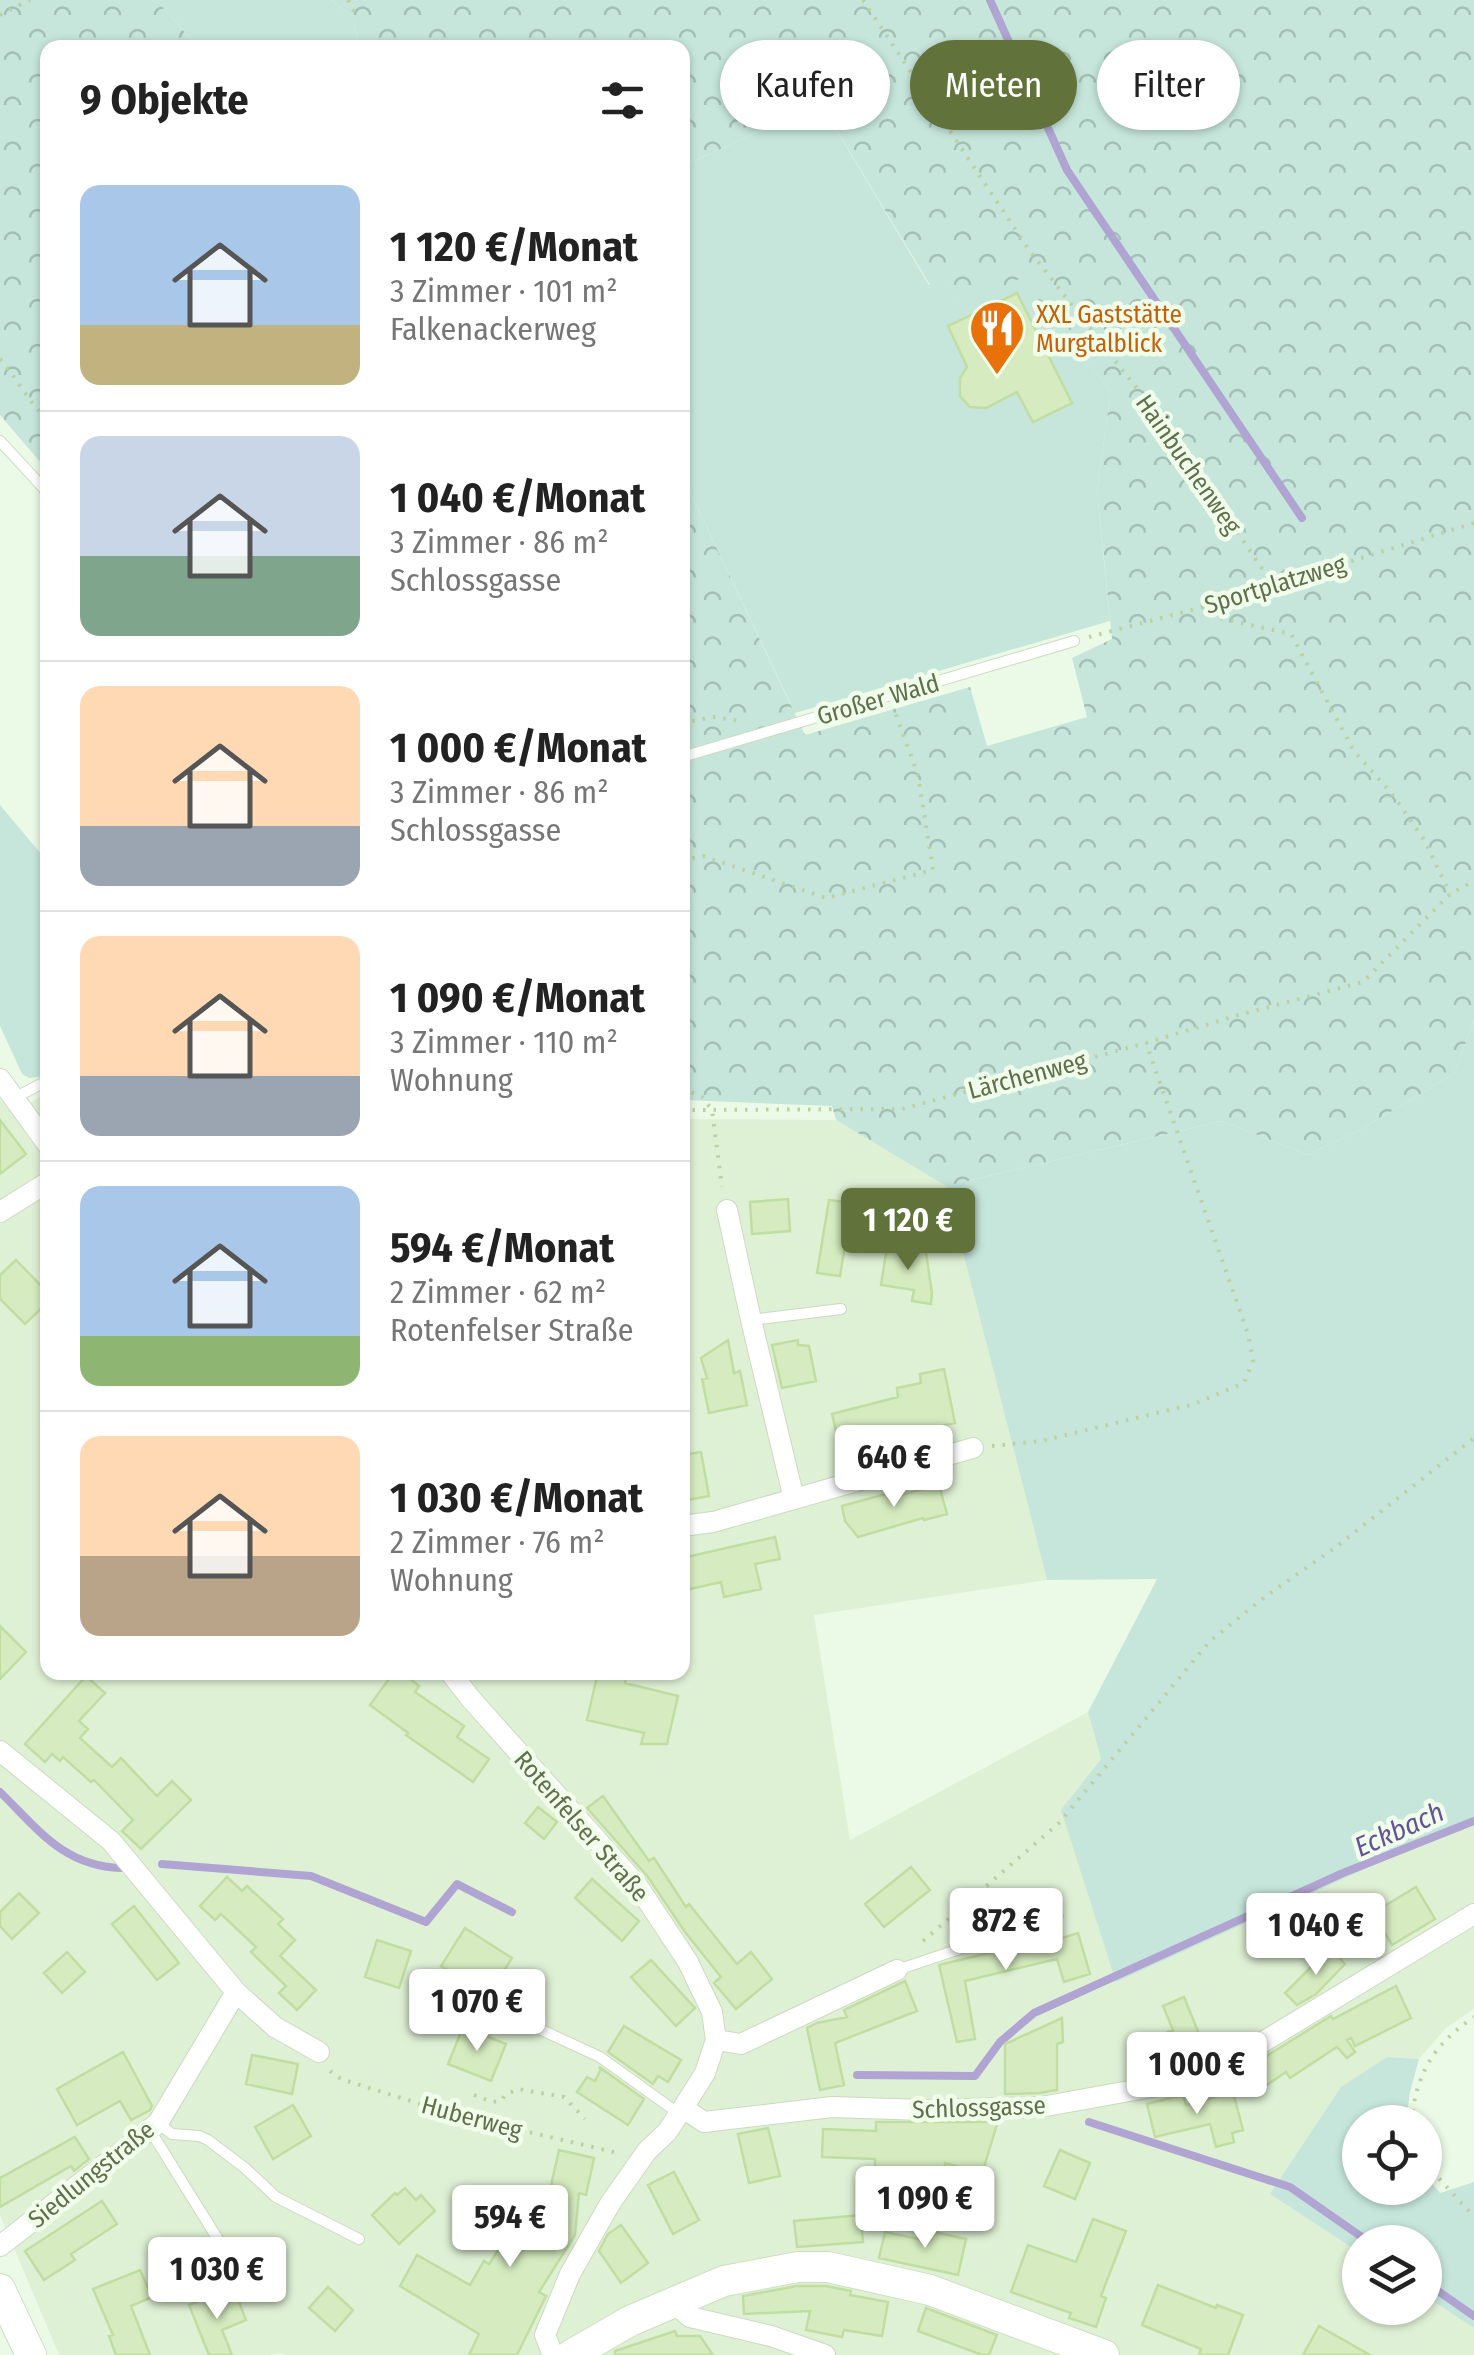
<!DOCTYPE html>
<html lang="de">
<meta charset="utf-8">
<style>
body{margin:0;font-family:"Fira Sans Condensed",sans-serif;background:#f6f6f6;color:#222;height:100vh;display:flex;flex-direction:column;font-size:38px;white-space:nowrap}
*{box-sizing:border-box;margin:0}
p{font-size:32px;color:#767676}
.icon{flex:none;width:55px;height:55px;fill:none;stroke:currentColor;stroke-width:2;stroke-linecap:round;stroke-linejoin:round}
.map{position:relative;flex:1;overflow:hidden}
.panel{position:absolute;left:40px;top:40px;width:650px;height:1640px;display:flex;flex-direction:column;background:#fff;border-radius:20px;box-shadow:0 2px 8px #0004}
.panel>*{flex:none}
.guide{position:absolute;left:720px;top:40px;width:602px;height:90px;display:flex;gap:20px}
.buttons{position:absolute;left:1342px;top:2105px;display:grid;gap:20px}
.buttons a{display:grid;place-items:center;width:100px;height:100px;border-radius:50%;background:#fff;box-shadow:0 2px 8px #0004;font-size:50px}
.price{position:absolute;translate:-50% -85px;padding:0 22px;border-radius:10px;background:#fff;color:#222;font-size:32px;line-height:65px;filter:drop-shadow(0 2px 5px #0008)}
.price::after{content:'';position:absolute;left:50%;top:60px;width:30px;height:22px;margin-left:-15px;background:inherit;clip-path:polygon(0 0,100% 0,50% 100%)}
.price.selected{background:#61733a;color:#fff}
ul{padding:0;list-style:none}
li{display:flex;align-items:center;gap:30px;height:250px;padding:0 40px}
li+li{border-top:2px solid #e0e0e0}
li span{display:grid;place-items:center;flex:none;width:280px;height:200px;border-radius:20px;color:#555}
li>.icon{margin-inline-start:auto}
span .icon{width:120px;height:120px;fill:#fffc;stroke-width:1}
li b{font-size:42px}
h2{display:flex;justify-content:space-between;align-items:center;height:120px;padding:0 40px;font-size:42px}
.tag{padding:0 35px;border-radius:45px;background:#fff;box-shadow:0 2px 8px #0004;font-size:35px;line-height:90px}
.tag.selected{background:#61733a;color:#fff}
.map>svg:first-child{display:block}
.residential{fill:#dff1d5}
.green{fill:#c6e6dc}
.forest{fill:url(#forest-crowns)}
.lines{fill:none;stroke-linecap:round;stroke-linejoin:round}
.stream{stroke:#b0a4d2;stroke-width:8}
.building{fill:#d6ecc0;stroke:#c1dda2;stroke-width:2.5}
.lane-casing{stroke:#cbdabf;stroke-width:12}
.street-casing{stroke:#cbdabf;stroke-width:22}
.secondary-casing{stroke:#ccdfbe;stroke-width:32}
.path{stroke:#bbd1a4;stroke-width:4;stroke-dasharray:2.5 8;stroke-linecap:butt}
.lane{stroke:#fff;stroke-width:10}
.street{stroke:#fff;stroke-width:20}
.secondary{stroke:#fff;stroke-width:30}
.labels{text-anchor:middle;stroke-width:9;stroke-linejoin:round;paint-order:stroke}
.food-label{font-size:25px;fill:#c56008;stroke:#f0fdeb;text-anchor:start}
.street-label{font-size:25px;fill:#60704d;stroke:#f0fdeb}
.water-label{font-size:28px;font-style:italic;fill:#655495;stroke:#f0fdeb}
</style>
<div class="map">
<svg width="1474" height="2355" viewBox="0 0 1474 2355">
<defs>
<pattern id="forest-crowns" width="20" height="18" patternUnits="userSpaceOnUse" patternTransform="scale(2.5)"><rect width="20" height="18" fill="#c6e6dc"/><path d="M2 6a3 3 0 1 1 6 0M12 15a3 3 0 1 1 6 0" fill="none" stroke="#a4bfb5"/></pattern>
</defs>
<rect width="100%" height="100%" fill="#ebfae6"/>
<!-- residential -->
<path class="residential" d="M47,1093L48,1672H682L683,1119L836,1120L946,1186L1047,1580L814,1615L850,1840L1088,1712L1101,1759L1420,1844L1474,1823V2009L1446,2028L1419,2059L1387,2057L1270,2194L1360,2253V2308H1425V2296L1474,2328V2355H285L281,2353L270,2355H59L0,2215V1099L12,1113Z"/>
<!-- green -->
<path class="green" d="M156,0H331L353,17L359,47H198Z
M821,104L929,285L943,277L960,309L1021,277L1111,391L1097,491L1110,621L795,713L683,477V166Z
M0,805L47,861V1076L29,1078L22,1074L0,1026Z
M1474,1020V1823L1420,1844L1116,1982L1061,1810L1101,1759L1088,1712L1157,1579L1047,1580L946,1186L1222,1121L1308,1155L1365,1127L1454,1074Z
M1387,2057L1419,2059L1410,2092L1406,2122H1360V2188H1425V2175L1440,2193L1474,2182V2328L1425,2296V2242H1360V2253L1270,2194L1341,2087Z"/>
<!-- forest -->
<path class="forest" d="M0,0H156L198,47L48,48L47,470L0,415Z
M331,0H1474V1020L1454,1074L1365,1127L1308,1155L1222,1121L946,1186L836,1120L832,1106L683,1100V477L805,735L970,687L987,746L1087,717L1072,658L1112,639L1097,491L1111,391L1021,278L960,310L943,278L930,285L821,104L683,166L682,48L359,47L353,17Z"/>
<g class="lines">
<!-- stream -->
<path class="stream" d="M990,0L1067,170L1302,518
M0,1792C38,1829 63,1866 121,1868
M162,1864L311,1876L426,1922L457,1884L512,1912
M857,2075L975,2076L1000,2042L1034,2013L1343,1873L1474,1821
M1089,2122L1290,2187L1369,2242
M1425,2282L1474,2316"/>
</g>
<!-- building -->
<path class="building" d="M1017,293L1072,403L1033,422L1017,392L986,408L970,407L960,396V378L967,367L948,326Z
M0,1120L26,1154L0,1174Z
M788,1199L790,1231L752,1234L750,1202Z
M829,1200L852,1203L840,1276L817,1273Z
M920,1246H925L932,1293L931,1304L912,1301L914,1290L881,1285L887,1247L919,1252Z
M16,1260L48,1293V1302L25,1324L0,1299V1275Z
M728,1340L734,1373L740,1371L747,1405L709,1413L702,1379L707,1378L701,1358Z
M798,1340V1345L809,1346L816,1381L782,1388L772,1345Z
M944,1369L955,1423L931,1428V1432L887,1441L888,1445L842,1456L832,1414L898,1397L897,1388L921,1383L920,1374Z
M701,1452L709,1496L682,1501V1455Z
M939,1485L947,1514L924,1520L923,1518L858,1537L845,1521L842,1506L900,1490L901,1495Z
M775,1537L780,1559L755,1564L761,1589L724,1597L721,1582L682,1591V1558Z
M0,1626L26,1652L0,1679Z
M394,1672H402L419,1686L415,1692L464,1726L457,1737L489,1759L473,1782L406,1735L408,1733L370,1705Z
M598,1672L626,1678L625,1683L678,1696L667,1744H641L644,1733L587,1720Z
M86,1676L105,1693L79,1721L88,1729L80,1738L112,1767L121,1758L157,1796L172,1781L191,1800L141,1849L122,1831L133,1820L94,1780L91,1782L63,1757L60,1761L52,1754L45,1762L25,1744Z
M603,1796L649,1861L654,1858L686,1907L689,1904L737,1964L751,1952L772,1979L736,2009L714,1983L721,1977L685,1932L648,1877L587,1808Z
M538,1807L557,1822L544,1839L525,1823Z
M911,1867L930,1890L884,1927L865,1904Z
M227,1877L242,1891L247,1886L283,1919L278,1924L295,1940L280,1956L316,1990L297,2010L279,1993L286,1986L251,1952L256,1947L221,1914L215,1920L200,1906Z
M592,1879L639,1921L622,1941L575,1898Z
M1416,1887L1435,1919L1392,1945L1373,1913Z
M19,1893L39,1913L12,1939L0,1926V1912Z
M134,1906L179,1963L157,1980L112,1924Z
M465,1928L512,1958L488,1996L441,1966Z
M1078,1933L1090,1974L1064,1982L1057,1959L965,1981L975,2039L957,2042L939,1965L993,1952L992,1949L1018,1942L1020,1951Z
M377,1940L411,1951L399,1988L365,1977Z
M1330,1948L1345,1964L1316,1994L1297,2005L1285,1993Z
M67,1952L85,1972L62,1993L44,1973Z
M651,1960L695,2008L676,2026L631,1977Z
M905,1981L917,2011L835,2043L844,2085L820,2090L807,2028L817,2023L847,2017L844,2010Z
M1396,1986L1411,2018L1355,2046L1351,2038L1347,2040L1355,2052L1347,2058L1337,2047L1290,2078L1286,2072L1261,2089L1247,2068L1331,2016L1333,2019Z
M1184,1997L1206,2051L1168,2066L1160,2046L1173,2041L1168,2032L1173,2030L1163,2006Z
M1062,2018L1063,2042L1057,2044V2090L1040,2093L1005,2094V2044Z
M624,2026L681,2060L668,2082L658,2076L653,2084L608,2052Z
M463,2027L506,2044L491,2081L448,2064Z
M123,2052L152,2106L150,2110L131,2120L120,2101L77,2125L57,2089Z
M252,2055L298,2064L292,2094L246,2084Z
M599,2067L644,2099L628,2125L577,2092L587,2077L595,2081L601,2069Z
M1233,2092L1243,2130L1232,2133L1234,2142L1216,2147L1210,2124L1155,2137L1147,2104L1183,2095L1186,2105Z
M293,2105L311,2136L273,2159L255,2127Z
M876,2122H992L997,2124L982,2174L945,2163V2170L875,2168V2159L822,2157L823,2129L876,2131Z
M768,2128L780,2176L749,2183L738,2134Z
M75,2137L89,2159L74,2171L71,2166L0,2207V2178Z
M559,2150L594,2158L586,2195L579,2193L575,2235L539,2292L546,2296L517,2355H469L479,2334L400,2286L417,2255L470,2285L484,2261L489,2264L514,2227L532,2239L534,2216L544,2217Z
M1060,2150L1090,2163L1075,2199L1044,2186Z
M674,2172L699,2220L673,2234L648,2185Z
M405,2188L416,2200L421,2195L435,2211L399,2244L372,2215L395,2193L397,2195Z
M102,2201L117,2224L71,2254L75,2260L44,2280L25,2251Z
M861,2215L863,2242L797,2247L794,2221Z
M1093,2219L1126,2231L1101,2296L1106,2298L1096,2327L1069,2318L1071,2313L1011,2292L1028,2245L1076,2262Z
M621,2225L648,2263L621,2283L599,2251L608,2234Z
M930,2231L966,2239L958,2275L879,2258L885,2232L928,2241Z
M140,2270L152,2297L131,2306L150,2355H116L109,2336L113,2335L93,2289Z
M1158,2285L1216,2308L1217,2305L1243,2315L1228,2355H1199L1201,2349L1142,2325Z
M797,2286H826L851,2291L850,2295L888,2302L882,2336L844,2330L842,2337L806,2330L810,2311L744,2314L743,2296Z
M328,2287L353,2310L335,2331L309,2308Z
M236,2294L246,2320L222,2330L232,2355H209L189,2305L209,2297L212,2304Z
M926,2308L997,2335L989,2355H982L918,2331Z
M1319,2326L1370,2355H1303Z
M675,2331L677,2336H700L713,2355H615V2351Z"/>
<g class="lines">
<!-- lane casing -->
<g class="lane-casing">
<path id="lane" d="M0,441L48,493
M682,757L1074,641
M14,1098L41,1084L48,1085
M751,1320L841,1309
M897,1970L1058,1916
M507,2014L600,2057L678,2113
M158,2123L172,2134L199,2136L208,2140L245,2168L276,2197L359,2239
M150,2130L250,2291"/>
</g>
<!-- street casing -->
<g class="street-casing">
<path id="street" d="M0,1079L48,1145
M727,1210L751,1320L794,1499
M0,1212L48,1182
M682,1526L713,1522L973,1448
M450,1672L471,1699L637,1885L688,1962L712,2012L716,2040L705,2073L683,2108L667,2132L647,2151L611,2202L570,2274L545,2335L553,2355
M0,1751L111,1841L236,1992L275,2027L319,2052
M716,2040L741,2044L897,1970
M683,2108L704,2122L832,2107L924,2110L1041,2107L1157,2086L1248,2051L1474,1914
M0,2246L158,2123L236,1992
M674,2303L690,2317L771,2336L825,2355"/>
</g>
<!-- secondary casing -->
<g class="secondary-casing">
<path id="secondary" d="M0,2289L31,2355
M571,2355L630,2321L724,2281L798,2267H828L930,2290L1104,2355"/>
</g>
<!-- path -->
<path class="path" d="M348,0L358,18
M863,0L1029,250L1169,430L1273,585
M0,15L30,0
M0,359C17,379 29,402 48,421
M1203,607L1219,618L1291,634L1354,751L1392,794L1425,841L1450,894
M1089,637L1203,607L1474,523
M682,723L713,717L742,721
M682,860L703,856L826,898L933,870L918,775L895,712
M682,1088L702,1097L712,1110L722,1187
M682,1110L902,1109L1146,1043L1235,1016L1363,982L1450,894L1474,881
M992,1446L1041,1441L1194,1404L1244,1383L1253,1361L1248,1334L1146,1043
M923,1941L1059,1823L1210,1641L1266,1596L1336,1547L1474,1438
M330,2071L341,2079L452,2114L618,2153
M474,2095L492,2102L501,2101L505,2095L518,2089L564,2097L585,2119
M1411,2122C1417,2073 1432,2046 1474,2017
M1425,2163L1474,2217"/>
<!-- lane -->
<use href="#lane" class="lane"/>
<!-- street -->
<use href="#street" class="street"/>
<!-- secondary -->
<use href="#secondary" class="secondary"/>
</g>
<!-- icons -->
<defs>
<g id="restaurant-pin" transform="scale(2.875)"><path d="M0 17L-7.5 6A9.5 9.5 0 1 1 7.5 6Z" fill="#e8710a" stroke="#f0fdeb"/><path d="M-5-6h1v4h1v-4h1v4h1v-4h1v5L-1.5 .5V6h-2V.5L-5-1ZM5-6V6H3V1.5H1.5Q1.5-4 5-6Z" fill="#fff"/></g>
</defs>
<g fill-rule="evenodd">
<use href="#restaurant-pin" x="997" y="328"/>
</g>
<g class="labels">
<!-- food labels -->
<g class="food-label">
<text x="1036" y="323">XXL Gaststätte<tspan x="1036" dy="29">Murgtalblick</tspan></text>
</g>
<!-- street labels -->
<g class="street-label">
<text transform="translate(1189 464) rotate(55)" y="9">Hainbuchenweg</text>
<text transform="translate(1275 584) rotate(-17)" y="9">Sportplatzweg</text>
<text transform="translate(878 699) rotate(-16)" y="9">Großer Wald</text>
<text transform="translate(1027 1075) rotate(-15)" y="9">Lärchenweg</text>
<text transform="translate(582 1826) rotate(49)" y="9">Rotenfelser Straße</text>
<text transform="translate(979 2107) rotate(-2)" y="9">Schlossgasse</text>
<text transform="translate(472 2117) rotate(15)" y="9">Huberweg</text>
<text transform="translate(91 2174) rotate(-39)" y="9">Siedlungstraße</text>
</g>
<!-- water labels -->
<g class="water-label">
<text transform="translate(1399 1829) rotate(-24)" y="10">Eckbach</text>
</g>
</g>
</svg>
<div class="buttons">
<a><svg class="icon" aria-label="locate" viewBox="0 0 24 24"><circle cx="12" cy="12" r="6"/><path d="M12 2v4M12 18v4M2 12h4M18 12h4"/></svg></a>
<a><svg class="icon" aria-label="layers" viewBox="0 0 24 24"><path d="M12 4l9 5-9 5-9-5zM3 14l9 5 9-5"/></svg></a>
</div>
<b class="price selected" style="left:908px;top:1273px">1 120 €</b>
<b class="price" style="left:894px;top:1510px">640 €</b>
<b class="price" style="left:1006px;top:1973px">872 €</b>
<b class="price" style="left:1316px;top:1978px">1 040 €</b>
<b class="price" style="left:477px;top:2054px">1 070 €</b>
<b class="price" style="left:1197px;top:2117px">1 000 €</b>
<b class="price" style="left:925px;top:2251px">1 090 €</b>
<b class="price" style="left:510px;top:2270px">594 €</b>
<b class="price" style="left:217px;top:2322px">1 030 €</b>
<div class="guide">
<a class="tag">Kaufen</a>
<a class="tag selected">Mieten</a>
<a class="tag">Filter</a>
</div>
<section class="panel">
<h2>9 Objekte<svg class="icon" aria-label="filters" viewBox="0 0 24 24"><path d="M4 7h16M4 17h16"/><circle cx="9" cy="7" r="2"/><circle cx="15" cy="17" r="2"/></svg></h2>
<ul>
<li><span style="background:linear-gradient(#a9c7e8 70%,#c2b280 0)"><svg class="icon" aria-label="home" viewBox="0 0 24 24"><path d="M3 11l9-7 9 7M6 9v11h12V9"/></svg></span><div><b>1 120 €/Monat</b><p>3 Zimmer · 101 m²</p><p>Falkenackerweg</p></div></li>
<li><span style="background:linear-gradient(#c9d6e8 60%,#7fa58c 0)"><svg class="icon" aria-label="home" viewBox="0 0 24 24"><path d="M3 11l9-7 9 7M6 9v11h12V9"/></svg></span><div><b>1 040 €/Monat</b><p>3 Zimmer · 86 m²</p><p>Schlossgasse</p></div></li>
<li><span style="background:linear-gradient(#ffd9b3 70%,#9aa5b1 0)"><svg class="icon" aria-label="home" viewBox="0 0 24 24"><path d="M3 11l9-7 9 7M6 9v11h12V9"/></svg></span><div><b>1 000 €/Monat</b><p>3 Zimmer · 86 m²</p><p>Schlossgasse</p></div></li>
<li><span style="background:linear-gradient(#ffd9b3 70%,#9aa5b1 0)"><svg class="icon" aria-label="home" viewBox="0 0 24 24"><path d="M3 11l9-7 9 7M6 9v11h12V9"/></svg></span><div><b>1 090 €/Monat</b><p>3 Zimmer · 110 m²</p><p>Wohnung</p></div></li>
<li><span style="background:linear-gradient(#a9c7e8 75%,#8fb573 0)"><svg class="icon" aria-label="home" viewBox="0 0 24 24"><path d="M3 11l9-7 9 7M6 9v11h12V9"/></svg></span><div><b>594 €/Monat</b><p>2 Zimmer · 62 m²</p><p>Rotenfelser Straße</p></div></li>
<li><span style="background:linear-gradient(#ffd9b3 60%,#b9a48a 0)"><svg class="icon" aria-label="home" viewBox="0 0 24 24"><path d="M3 11l9-7 9 7M6 9v11h12V9"/></svg></span><div><b>1 030 €/Monat</b><p>2 Zimmer · 76 m²</p><p>Wohnung</p></div></li>
</ul>
</section>
</div>
